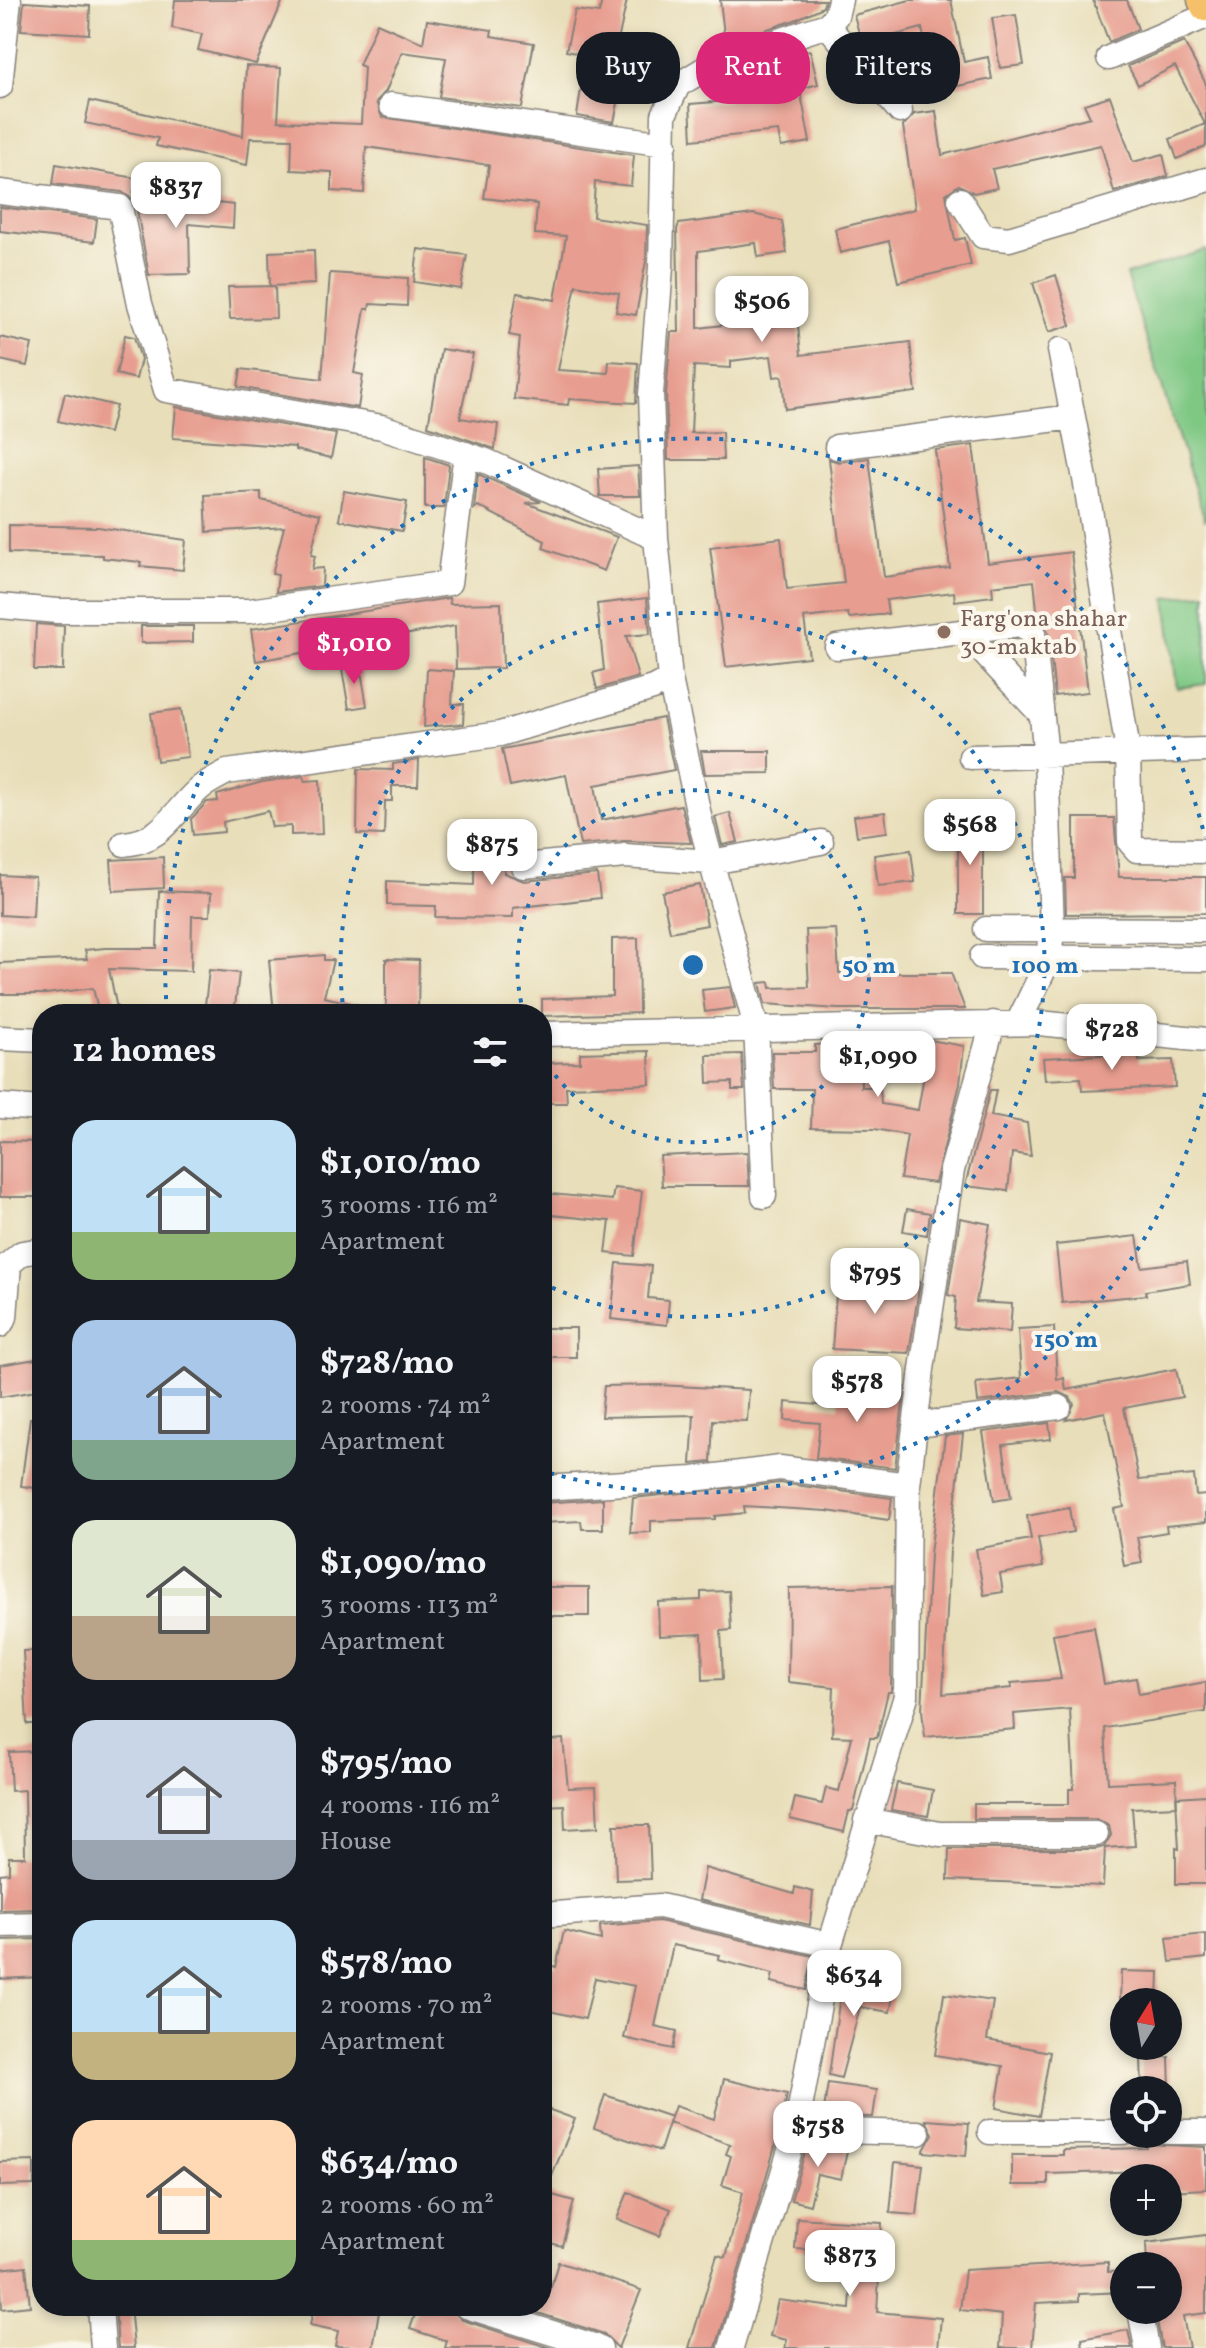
<!DOCTYPE html>
<meta charset="utf-8">
<style>
body{margin:0;font-family:Vollkorn,serif;background:#20242c;color:#f1f3f6;height:100vh;display:flex;flex-direction:column;font-size:30px;white-space:nowrap}
*{box-sizing:border-box;margin:0}
p{font-size:26px;color:#9ea1a6}
.icon{flex:none;width:44px;height:44px;fill:none;stroke:currentColor;stroke-width:2;stroke-linecap:round;stroke-linejoin:round}
.map{position:relative;flex:1;overflow:hidden}
.side{position:absolute;left:32px;top:1004px;width:520px;height:1312px;display:flex;flex-direction:column;background:#171b24;border-radius:32px;box-shadow:0 4px 12px #0003}
.side>*{flex:none}
.banner{position:absolute;left:576px;top:32px;width:510px;height:72px;display:flex;gap:16px}
.needle{width:52px;rotate:11deg}
.fabs{position:absolute;left:1110px;top:1988px;display:grid;gap:16px}
.fabs a{display:grid;place-items:center;width:72px;height:72px;border-radius:50%;background:#171b24;box-shadow:0 4px 12px #0003;font-size:40px}
.price{position:absolute;translate:-50% -68px;padding:0 18px;border-radius:16px;background:#fff;color:#222;font-size:26px;line-height:52px;filter:drop-shadow(0 2px 4px #0008)}
.price::after{content:'';position:absolute;left:50%;top:48px;width:24px;height:18px;margin-left:-12px;background:inherit;clip-path:polygon(0 0,100% 0,50% 100%)}
.price.on{background:#db2777;color:#fff}
ul{padding:0;list-style:none}
li{display:flex;align-items:center;gap:24px;height:200px;padding:0 40px}
li span{display:grid;place-items:center;flex:none;width:224px;height:160px;border-radius:24px;color:#555}
li>.icon{margin-inline-start:auto}
span .icon{width:96px;height:96px;fill:#fffc;stroke-width:1}
li b{font-size:34px}
h2{display:flex;justify-content:space-between;align-items:center;height:96px;padding:0 40px;font-size:34px}
.tag{padding:0 28px;border-radius:32px;background:#171b24;box-shadow:0 4px 12px #0003;font-size:28px;line-height:72px}
.tag.on{background:#db2777;color:#fff}
.map>svg:first-child{display:block}
.green{fill:#7fc884;stroke:#507560;stroke-width:2}
.building{fill:#e79d8f}
.lines{fill:none;stroke-linecap:round;stroke-linejoin:round}
.minor-casing{stroke:#85807a;stroke-width:27}
.major-casing{stroke:#85807a;stroke-width:33}
.minor{stroke:#fff;stroke-width:24}
.major{stroke:#f6c06b;stroke-width:30}
.ring{fill:none;stroke:#1f6fb2;stroke-width:4;stroke-dasharray:4 8}
.education-dot{fill:#8d6e63;stroke:#fbf7ec;stroke-width:3}
.labels{text-anchor:middle;stroke-width:8;stroke-linejoin:round;paint-order:stroke}
.education-label{font-size:24px;fill:#785e54;stroke:#fbf7ec;text-anchor:start}
.centre{fill:#1f6fb2;stroke:#fbf7ec;stroke-width:4}
.ring-label{font-size:24px;text-anchor:middle;font-weight:bold;fill:#1f6fb2;stroke:#fbf7ec;stroke-width:8;stroke-linejoin:round;paint-order:stroke}
</style>
<div class="map">
<svg width="1206" height="2348" viewBox="0 0 1206 2348">
<rect width="100%" height="100%" fill="#fbf7ec"/>
<filter id="ink" filterUnits="userSpaceOnUse"><feTurbulence type="fractalNoise" baseFrequency=".0125" numOctaves="2"/><feDisplacementMap in="SourceGraphic" scale="16" xChannelSelector="R" yChannelSelector="G"/><feConvolveMatrix kernelMatrix="1 2 1 2 8 2 1 2 1" color-interpolation-filters="sRGB"/></filter>
<filter id="wash" filterUnits="userSpaceOnUse"><feTurbulence type="fractalNoise" baseFrequency=".006" numOctaves="4" result="noise"/><feDisplacementMap in="SourceGraphic" scale="32" xChannelSelector="R" yChannelSelector="G"/><feGaussianBlur stdDeviation="1.8" result="paint"/><feColorMatrix in="noise" values="0 0 0 0 0 0 0 0 0 0 0 0 0 0 0 0 0 1.4 0 .05"/><feComposite in="paint" operator="in"/></filter>
<g filter="url(#wash)">
<rect width="100%" height="100%" fill="#e8deb9"/>
<!-- green -->
<path class="green" d="M1206,250V519L1205,520L1126,275Z
M1206,593V684L1177,688L1166,598Z"/>
<g id="blocks">
<!-- building -->
<path class="building" d="M175,0H283L256,64L198,50L202,34L172,28Z
M602,0H627L614,59L627,61L614,122L577,116L586,55L566,51L575,10L599,13Z
M720,0H825L823,7L795,20L725,43Z
M910,0H951L964,62L988,57L992,79L948,88L944,67L930,69L922,28L862,44L854,15Z
M1093,0H1127L1138,29L1109,42Z
M24,2L90,6L89,34L21,30Z
M1016,15L1024,65L1000,68L992,18Z
M427,20L492,30L491,36L534,43L522,108L439,97L446,58L402,52L386,91L376,102L382,117L634,155L631,186L595,182L593,217L647,225L646,261L636,315L616,312L619,293L576,285L558,370L608,373L609,361L638,363L636,403L569,399L568,405L514,399L520,337L509,335L517,293L555,300L566,236L535,234L537,204L484,198L489,165L366,147L364,193L332,191V172L291,170L292,139L250,138L247,165L156,146L158,138L85,123L90,101L243,136L246,66L281,68L278,121L361,124L364,67L359,65L377,23L423,43Z
M1184,42L1206,84V146L1177,159L1170,139L1205,124L1175,66L1138,85L1128,66Z
M799,50V53L810,50L818,84L800,89L810,142L781,147L778,131L692,140L690,104L728,101L725,75Z
M1110,96L1133,162L1163,154L1168,176L1114,192L1101,145L992,169L997,188L974,193L959,185L946,194L955,240L965,238L971,265L898,282L889,241L840,253L835,229L915,209L903,126L914,114L936,111L942,155L1090,117L1084,104Z
M56,164L136,178L132,199L122,192L53,184Z
M181,199L234,205L233,228L189,224L190,274L149,275L135,200Z
M0,207L97,219L94,242L0,231Z
M753,214L782,221L787,253L758,257L756,243L698,251V328L797,316L801,355L910,342L916,392L785,409L782,376L774,377L771,356L731,361V368L694,366L691,433L722,432L723,460H668L666,394L671,332H679L677,229L679,224Z
M418,249L467,255L461,289L414,282Z
M314,250L315,284L270,286L269,252Z
M330,273L408,278L407,306L370,304L369,309H365L354,373L363,375L358,408L238,387L241,369L322,379Z
M1056,275L1071,325L1049,332L1033,283Z
M275,286L276,318L230,319L228,287Z
M125,335L134,337L141,359L136,379L116,374Z
M0,337L32,344L27,366L0,360Z
M441,349L473,354L460,418L498,424L495,449L428,426Z
M65,393L116,406L109,433L58,421Z
M176,407L336,434L331,458L295,450V447L173,438Z
M973,445L988,563L1071,552L1088,692L1055,696L1048,631L1038,619L1034,581L992,586L993,596L955,601L954,592L886,600L888,614L849,618L848,613L804,618L809,657L726,667L710,547L781,538L787,589L844,583L829,459L839,462L869,458L884,577L950,568L935,450Z
M425,457L449,465L444,508H425Z
M638,466L640,496H600L598,469Z
M478,474L541,502L526,503L617,537L604,571L543,548L545,541L478,506L474,509Z
M344,491L407,502L402,531L339,520Z
M261,492V500L320,514L311,555L315,556L312,569L323,568L322,586L276,592L278,575L272,574L284,527L207,532L205,495Z
M9,525L98,527L186,540L183,570L140,566L141,562L103,558V555L9,553Z
M449,598L450,604L501,603L503,668L456,669L455,626L256,661L251,629Z
M647,598L650,634L626,636L638,677L597,689L593,673L604,670L597,604Z
M36,624L64,626L63,670H34Z
M141,626H193V642L141,643Z
M341,664L360,665L367,706L349,709Z
M427,669L454,671L452,704H464L463,724L424,727Z
M181,709L188,757L157,761L151,713Z
M663,718L674,770L595,785L601,820L681,805L691,843L624,841L580,845L566,775L510,786L502,749Z
M701,751H770V773L705,774Z
M419,760L418,786H392V801H385L384,835L357,834L358,769L393,770V764Z
M304,776L305,781L320,780L322,834L291,835V826L272,827L268,811L223,822L224,832L193,835L191,819L207,802L218,801L217,795L262,782Z
M885,812L887,832L857,836L854,816Z
M730,813L738,842L722,845L715,817Z
M1074,818H1114L1119,877H1206V913L1066,914L1065,878H1074Z
M958,820H983V914H958Z
M475,829L505,830L504,873L524,881L597,874L600,898L513,908V918L435,917L436,906L387,905V881L474,885Z
M911,850L915,882L878,886L874,855Z
M163,857L164,888L113,891L111,860Z
M0,875L35,877L33,917L0,915Z
M700,885L707,925L670,932L662,892Z
M159,891L211,893L210,916H192L191,971L109,969L118,1014H99L93,988L46,994H0V963L87,959L85,950L105,948H157Z
M836,929L839,973H951L965,1009H838L765,1004L760,983L770,982L771,988L809,987L806,930Z
M638,938L639,1013L542,1016V999L612,996V939Z
M324,955V960H333L324,997L365,1006L364,1014H274L269,960Z
M386,959L419,960L418,1014H386Z
M209,970L239,973L234,1014H204Z
M730,987L735,1008L705,1012L702,990Z
M930,1040L964,1046L960,1084L935,1183L900,1179L907,1135L875,1129L811,1128L812,1089H774L772,1052H815V1045L860,1042L861,1087H880L881,1104L918,1110Z
M649,1051L650,1084L566,1087L567,1103H542V1063L580,1062V1053Z
M1139,1053V1061L1173,1060L1175,1087L1082,1091L1081,1078L1045,1080L1043,1058Z
M742,1054L744,1090H732V1082L708,1083L707,1055Z
M990,1090H996L991,1116L1027,1123L1031,1156L1012,1153L1008,1191L965,1186Z
M0,1141L42,1142V1197H0Z
M747,1152L749,1186H662L660,1156Z
M614,1188L642,1191L634,1256L606,1253L610,1221L542,1214V1193L612,1200Z
M907,1209L930,1213L927,1235L903,1231Z
M960,1218L990,1224L976,1302L1012,1304L1010,1332L954,1328L956,1297L948,1295Z
M1137,1236L1142,1267L1187,1261L1190,1284L1145,1291L1146,1295L1062,1303L1056,1245Z
M617,1263L651,1266L648,1298L669,1300L667,1325L611,1319Z
M837,1281L920,1282L909,1353L832,1349Z
M1054,1327L1057,1380L1064,1378L1066,1390L1176,1369L1182,1397L1124,1408L1139,1480L1194,1475L1196,1496L1206,1495V1522L1166,1526L1167,1532L1137,1537L1142,1563L1124,1566L1114,1509L1124,1507L1105,1412L1066,1420L1074,1404L1070,1397L1058,1392L978,1402L976,1383L1021,1378L1018,1329Z
M542,1328H576V1357H542Z
M42,1358V1390L0,1397V1365Z
M841,1381L905,1387L895,1468L816,1458L820,1423L785,1420L786,1402L839,1407Z
M659,1385L749,1390L747,1421L713,1420L711,1462L691,1464L694,1415L601,1417L604,1386Z
M30,1418H42V1489L21,1486Z
M1049,1423L1051,1439L1003,1445L1011,1498L994,1501L983,1432Z
M963,1434L950,1550L943,1694L1012,1688L1011,1683L1061,1679L1053,1634L1094,1627L1104,1684L1136,1678L1139,1694L1206,1682V1712L1105,1728L1108,1783L1176,1780L1177,1806L1132,1808L1135,1846L1105,1848L1103,1886L948,1880L949,1849H1096L1104,1847L1111,1835L1109,1826L1096,1819H974V1804H1069V1789H1074L1070,1709L1014,1714L1015,1729L925,1737L922,1710L930,1554L945,1436Z
M780,1483L892,1498L889,1520L827,1511L744,1506L745,1513L715,1516V1519L651,1521V1532L630,1533L633,1498Z
M603,1499V1529H582L581,1521L542,1523V1503Z
M1069,1508L1073,1532L1038,1538L1043,1567L1000,1574L1003,1592L984,1595L976,1549L1031,1539L1027,1516Z
M892,1586L891,1692H888L877,1738H870L853,1811H849L844,1832L790,1819L795,1798L822,1804L826,1788L839,1791L852,1737L832,1736L834,1687L788,1682L789,1588Z
M542,1587H589V1616H542Z
M729,1591L731,1630L721,1631L723,1679L703,1680L702,1634L659,1636L658,1602L701,1600V1592Z
M41,1650L42,1724H27L23,1651Z
M563,1739L568,1788L596,1787L598,1827L565,1829L564,1805L542,1806V1741Z
M42,1751V1909L0,1910V1874L9,1873V1857H25L24,1790L11,1791L9,1752Z
M897,1783L933,1790L928,1816L891,1810Z
M1206,1795V1884H1176V1848L1179,1849L1176,1797Z
M614,1825H649L651,1879L616,1880Z
M705,1868L794,1894L795,1887L813,1892L810,1925L699,1900Z
M659,1921L813,1956L806,1990L771,1982L773,1974L718,1960L720,1955L673,1945L655,2026L677,2031L673,2049L624,2038L635,1986L595,1978L585,2019L545,2010L548,1997L542,1996V1963L556,1967L564,1931L601,1940L600,1926Z
M1206,1934V1958L1170,1962L1167,1938Z
M42,1939V1977L0,1979V1940Z
M1121,1971L1159,1972L1158,2002H1120Z
M842,1982L894,1991L890,2012L860,2007L841,2078L829,2075Z
M944,1994L993,2001L987,2040L1050,2052L1039,2116L996,2108L1003,2066L935,2055Z
M1169,2057L1170,2090H1142L1141,2058Z
M724,2079L787,2094L781,2126L716,2348H689L717,2255L726,2257L743,2192L722,2185L731,2156L726,2154L730,2144L669,2123L675,2106L714,2119Z
M828,2083L877,2090L873,2117L823,2116Z
M605,2095L671,2117L660,2151L594,2128Z
M542,2107L575,2119L545,2193L574,2201L562,2246L542,2241Z
M926,2120L969,2123L966,2156L923,2152L933,2134Z
M1147,2144L1206,2147V2189L1168,2191V2178H1148V2171L1048,2174V2185H1012V2155H1063V2150L1147,2148Z
M807,2145L848,2146L841,2179L817,2174L810,2205L791,2200Z
M34,2161V2185L0,2186V2162Z
M895,2162L923,2165L917,2215L890,2213Z
M628,2192L671,2209L660,2236L617,2219Z
M797,2218L882,2223L877,2312L941,2318L938,2348H785L787,2340L770,2336L778,2300L850,2309L853,2252L795,2249Z
M1206,2235V2313L1183,2316L1189,2348H1162L1155,2310H1168V2266H1147L1146,2243Z
M558,2262L641,2290L618,2348L604,2334L516,2306H542V2285L551,2287Z
M1108,2262V2272L1124,2271V2292L1079,2294V2301L1036,2303L1032,2348H1000L1002,2315L960,2310L965,2270Z
M26,2266L30,2306L2,2309L0,2269Z
M115,2306H130L134,2348H118Z
M314,2306H380L373,2348L335,2346L338,2331L310,2325Z
M418,2306L451,2308L462,2320L550,2348H445L447,2341L410,2329Z
M1128,2330L1132,2348H1083L1082,2339Z"/>
</g>
</g>
<g filter="url(#ink)">
<use href="#blocks" fill-opacity="0" stroke="#85807a" stroke-width="2"/>
<g class="lines">
<!-- minor casing -->
<g class="minor-casing">
<path id="minor" d="M827,25L900,111
M1109,58L1206,16
M0,86L9,0
M391,105L665,144
M0,192L120,207L140,304L166,390L382,427L486,461L656,538
M960,200L983,236L1009,239L1206,180
M1060,350L1086,484L1128,751L1130,842L1137,850L1206,851
M837,447L1073,417
M0,606L57,611H249L449,583L466,454
M964,632L1041,714
M837,647L1020,625L1033,633L1046,755L1052,930L1049,959L1018,1023
M971,757L1206,750
M124,844C163,841 172,813 199,789C207,782 218,777 227,772L500,734L653,688L670,679
M523,866L625,856L711,862L821,842
M986,929L1206,930
M982,957L1206,959
M542,1034L1039,1023L1206,1040
M0,1038L42,1040
M0,1106L42,1109
M764,1196L756,1027L700,820L670,679L656,538L651,394L661,267L664,115L678,85L716,62L827,25L836,16L840,0
M0,1325L5,1317L9,1264L22,1253L42,1250
M916,1425L1059,1407
M542,1488L693,1479L780,1468L908,1485
M866,1820L940,1834H1096
M542,1915L660,1906L830,1945
M0,1925L42,1924
M796,2130L918,2133
M990,2132H1124
M1168,2132H1206
M100,2306L103,2348
M466,2306L600,2348
M1140,2310L1147,2348
M731,2348L796,2130L830,1945L906,1696L908,1485L922,1369L952,1170L993,1023"/>
</g>
<!-- major casing -->
<g class="major-casing">
<path id="major" d="M1203,0L1206,6"/>
</g>
<!-- minor -->
<use href="#minor" class="minor"/>
<!-- major -->
<use href="#major" class="major"/>
</g>
</g>
<!-- distance rings -->
<g class="ring">
<path d="M524 1014A176 176 0 1 1 542 1056"/>
<path d="M344 1014A352 352 0 1 1 544 1284"/>
<path d="M1205 1093A528 528 0 0 1 543 1471M167 1011A528 528 0 0 1 1205 837"/>
</g>
<!-- markers -->
<circle class="education-dot" cx="944" cy="632" r="8"/>
<g class="labels">
<!-- education labels -->
<g class="education-label">
<text x="960" y="626">Farg'ona shahar<tspan x="960" dy="28">30-maktab</tspan></text>
</g>
</g>
<circle cx="693" cy="965" r="12" class="centre"/>
<g class="ring-label">
<text x="869" y="973">50 m</text>
<text x="1045" y="973">100 m</text>
<text x="1066" y="1347">150 m</text>
</g>
</svg>
<div class="fabs">
<a><svg class="needle" viewBox="-14 -14 28 28"><path d="M0-13l5 13h-10z" fill="#e53935"/><path d="M0 13l5-13h-10z" fill="#9ea1a6"/></svg></a>
<a><svg class="icon" aria-label="locate" viewBox="0 0 24 24"><circle cx="12" cy="12" r="6"/><path d="M12 2v4M12 18v4M2 12h4M18 12h4"/></svg></a>
<a>+</a>
<a>−</a>
</div>
<b class="price" style="left:176px;top:230px">$837</b>
<b class="price" style="left:762px;top:344px">$506</b>
<b class="price on" style="left:354px;top:686px">$1,010</b>
<b class="price" style="left:970px;top:867px">$568</b>
<b class="price" style="left:492px;top:887px">$875</b>
<b class="price" style="left:1112px;top:1072px">$728</b>
<b class="price" style="left:878px;top:1099px">$1,090</b>
<b class="price" style="left:875px;top:1316px">$795</b>
<b class="price" style="left:857px;top:1424px">$578</b>
<b class="price" style="left:854px;top:2018px">$634</b>
<b class="price" style="left:818px;top:2169px">$758</b>
<b class="price" style="left:850px;top:2298px">$873</b>
<div class="banner">
<a class="tag">Buy</a>
<a class="tag on">Rent</a>
<a class="tag">Filters</a>
</div>
<section class="side">
<h2>12 homes<svg class="icon" aria-label="filters" viewBox="0 0 24 24"><path d="M4 7h16M4 17h16"/><circle cx="9" cy="7" r="2"/><circle cx="15" cy="17" r="2"/></svg></h2>
<ul>
<li><span style="background:linear-gradient(#bfe0f5 70%,#8fb573 0)"><svg class="icon" aria-label="home" viewBox="0 0 24 24"><path d="M3 11l9-7 9 7M6 9v11h12V9"/></svg></span><div><b>$1,010/mo</b><p>3 rooms · 116 m²</p><p>Apartment</p></div></li>
<li><span style="background:linear-gradient(#a9c7e8 75%,#7fa58c 0)"><svg class="icon" aria-label="home" viewBox="0 0 24 24"><path d="M3 11l9-7 9 7M6 9v11h12V9"/></svg></span><div><b>$728/mo</b><p>2 rooms · 74 m²</p><p>Apartment</p></div></li>
<li><span style="background:linear-gradient(#dfe7d0 60%,#b9a48a 0)"><svg class="icon" aria-label="home" viewBox="0 0 24 24"><path d="M3 11l9-7 9 7M6 9v11h12V9"/></svg></span><div><b>$1,090/mo</b><p>3 rooms · 113 m²</p><p>Apartment</p></div></li>
<li><span style="background:linear-gradient(#c9d6e8 75%,#9aa5b1 0)"><svg class="icon" aria-label="home" viewBox="0 0 24 24"><path d="M3 11l9-7 9 7M6 9v11h12V9"/></svg></span><div><b>$795/mo</b><p>4 rooms · 116 m²</p><p>House</p></div></li>
<li><span style="background:linear-gradient(#bfe0f5 70%,#c2b280 0)"><svg class="icon" aria-label="home" viewBox="0 0 24 24"><path d="M3 11l9-7 9 7M6 9v11h12V9"/></svg></span><div><b>$578/mo</b><p>2 rooms · 70 m²</p><p>Apartment</p></div></li>
<li><span style="background:linear-gradient(#ffd9b3 75%,#8fb573 0)"><svg class="icon" aria-label="home" viewBox="0 0 24 24"><path d="M3 11l9-7 9 7M6 9v11h12V9"/></svg></span><div><b>$634/mo</b><p>2 rooms · 60 m²</p><p>Apartment</p></div></li>
</ul>
</section>
</div>
